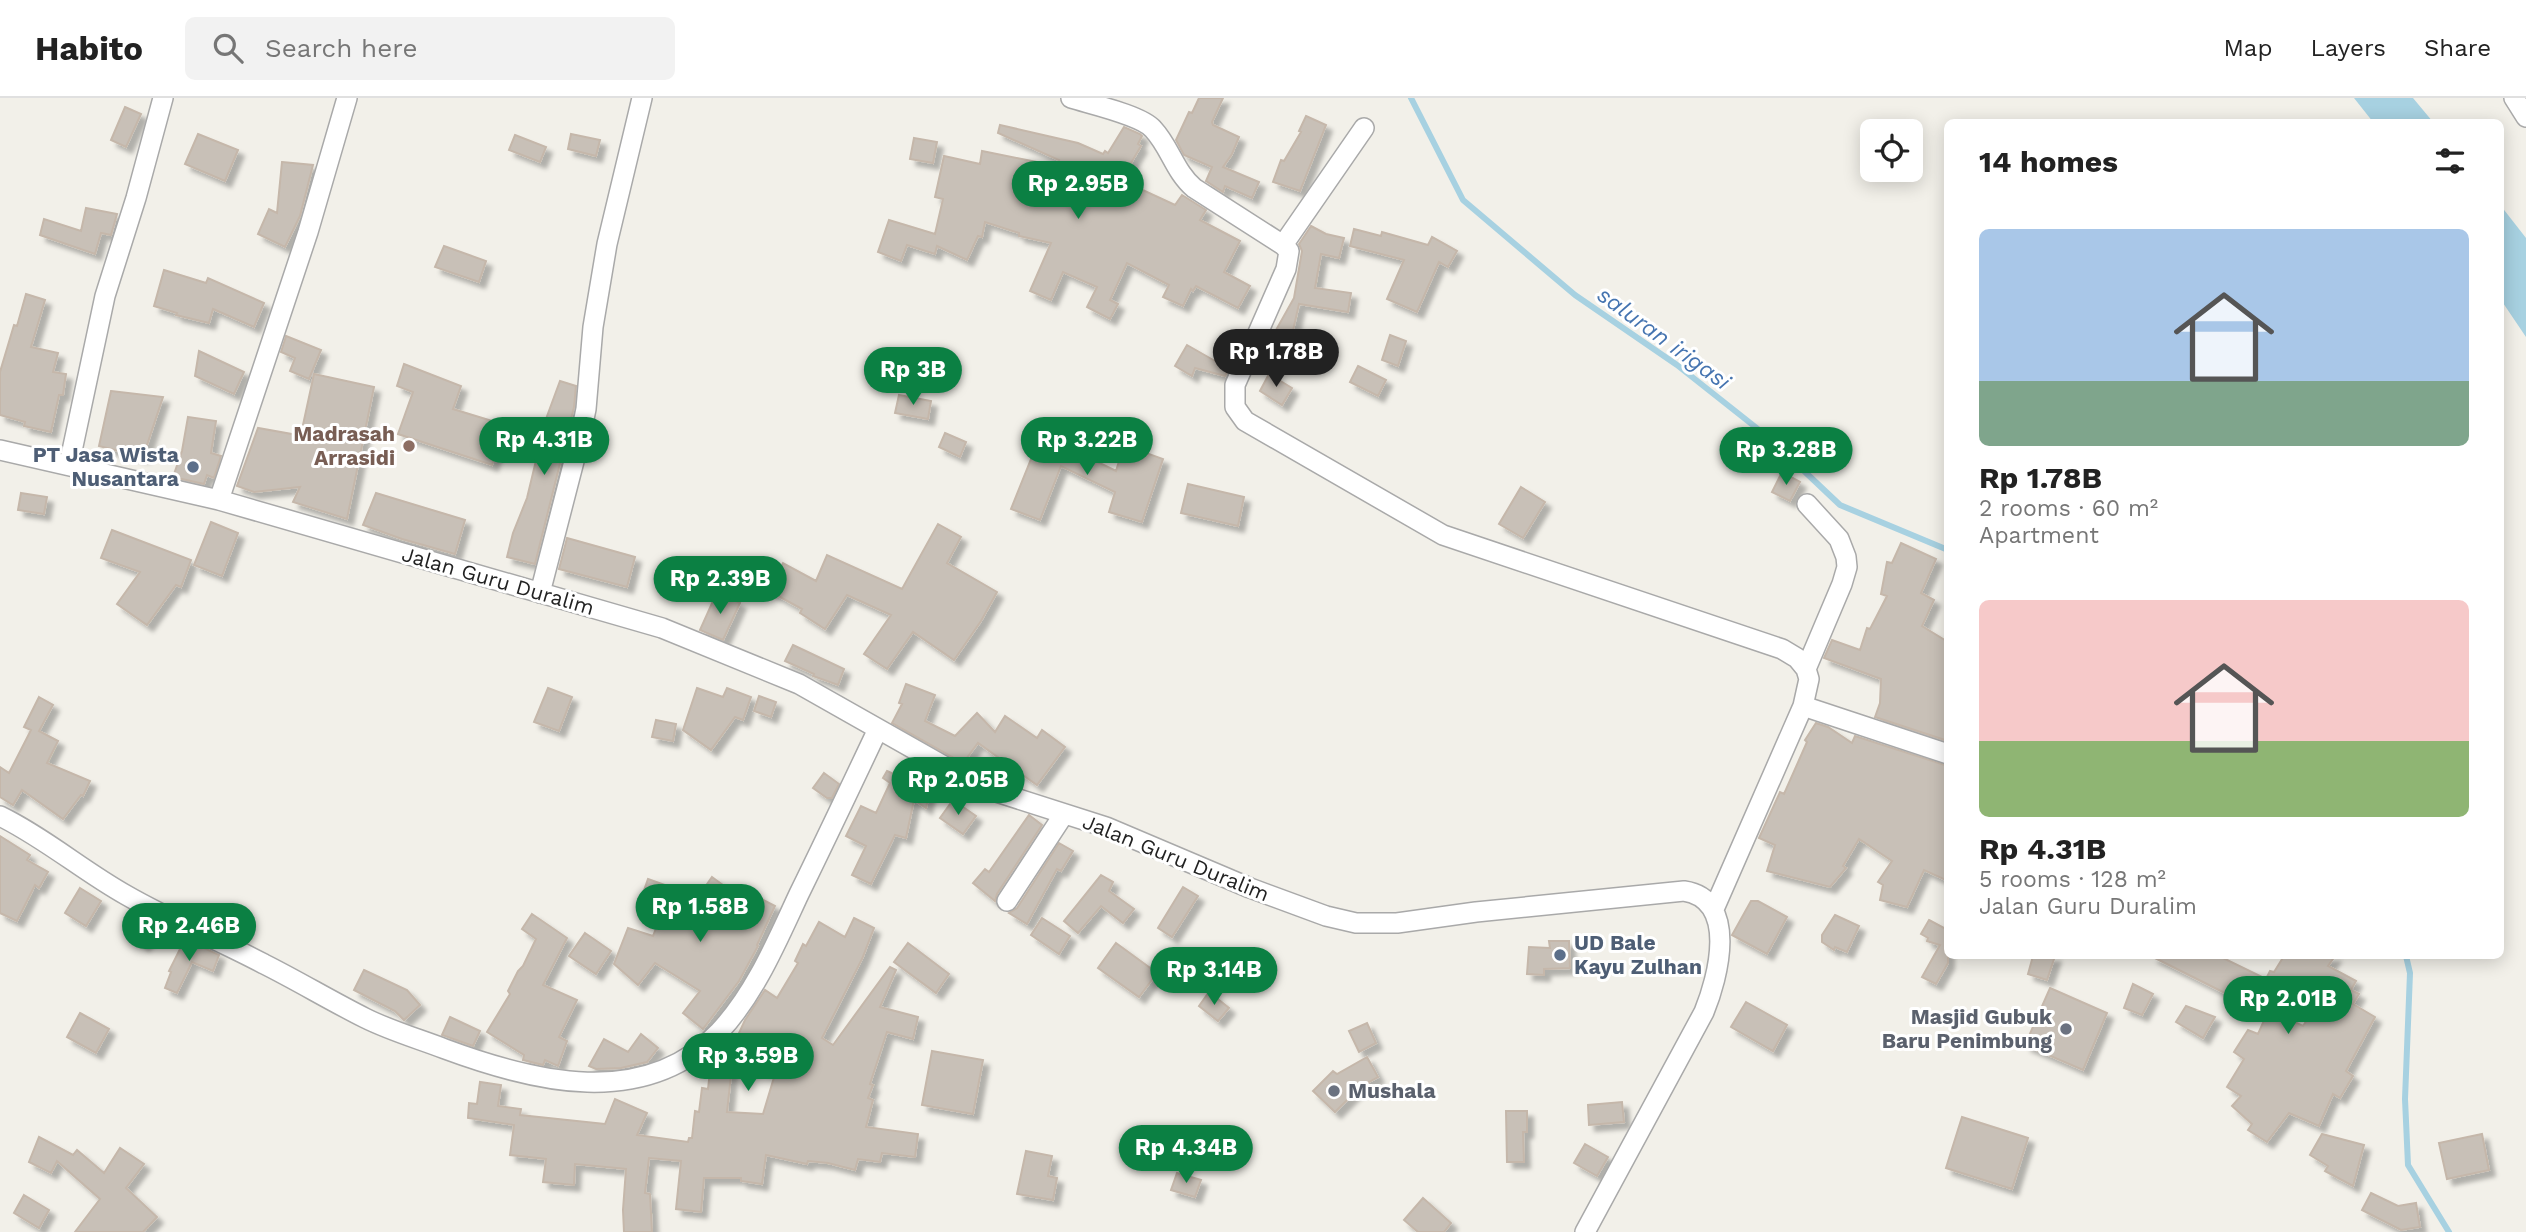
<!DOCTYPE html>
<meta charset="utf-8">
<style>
body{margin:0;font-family:"Work Sans",sans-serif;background:#f2f2f2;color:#222;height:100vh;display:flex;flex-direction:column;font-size:26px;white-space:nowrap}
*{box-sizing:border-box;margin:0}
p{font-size:23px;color:#767676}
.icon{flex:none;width:38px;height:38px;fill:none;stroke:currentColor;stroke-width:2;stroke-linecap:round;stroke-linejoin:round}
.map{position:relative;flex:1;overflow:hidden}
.drawer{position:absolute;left:1944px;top:21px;width:560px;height:840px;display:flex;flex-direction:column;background:#fff;border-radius:10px;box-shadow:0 4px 18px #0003}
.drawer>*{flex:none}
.tools{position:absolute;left:1860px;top:21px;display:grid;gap:14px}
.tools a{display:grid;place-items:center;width:63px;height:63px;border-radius:10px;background:#fff;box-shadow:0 4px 18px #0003;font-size:35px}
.price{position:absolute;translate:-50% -60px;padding:0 16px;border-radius:24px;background:#0b8043;color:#fff;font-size:23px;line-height:46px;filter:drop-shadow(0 2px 4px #0008)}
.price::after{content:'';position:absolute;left:50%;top:42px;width:21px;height:16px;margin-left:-10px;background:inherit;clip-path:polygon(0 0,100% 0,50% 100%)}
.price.active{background:#222;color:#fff}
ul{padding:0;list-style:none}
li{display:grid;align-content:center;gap:14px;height:371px;padding:0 35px}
li span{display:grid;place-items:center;height:217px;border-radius:10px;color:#555}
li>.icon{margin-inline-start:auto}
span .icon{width:126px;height:126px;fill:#fffc;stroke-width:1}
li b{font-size:30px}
h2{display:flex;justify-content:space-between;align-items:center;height:84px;padding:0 35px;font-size:30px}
header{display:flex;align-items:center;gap:42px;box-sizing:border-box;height:98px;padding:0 35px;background:#fff;border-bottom:2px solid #e0e0e0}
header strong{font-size:33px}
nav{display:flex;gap:38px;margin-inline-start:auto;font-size:24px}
.search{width:490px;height:63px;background:#f2f2f2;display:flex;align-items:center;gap:18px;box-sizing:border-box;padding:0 24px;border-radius:10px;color:#767676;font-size:26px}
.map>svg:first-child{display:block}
.water{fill:#a7d1e1}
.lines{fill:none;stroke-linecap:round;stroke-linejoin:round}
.stream{stroke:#a7d1e1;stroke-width:6}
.building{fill:#c8c0b7;stroke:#c5b7aa;stroke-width:2;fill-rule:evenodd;filter:url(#shadow)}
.minor-casing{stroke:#a9a9a9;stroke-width:22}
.minor{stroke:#fff;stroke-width:19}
.education-dot{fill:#8d6e63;stroke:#fff;stroke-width:2.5}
.service-dot{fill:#5c6f8a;stroke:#fff;stroke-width:2.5}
.worship-dot{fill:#6b7280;stroke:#fff;stroke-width:2.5}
.labels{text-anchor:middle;stroke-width:6;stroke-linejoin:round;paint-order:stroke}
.education-label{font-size:21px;font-weight:bold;fill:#785e54;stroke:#fff;text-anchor:end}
.service-label{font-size:21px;font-weight:bold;fill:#4e5e75;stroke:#fff;text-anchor:end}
.street-label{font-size:21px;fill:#222;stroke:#fff}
.worship-label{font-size:21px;font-weight:bold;fill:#5b616d;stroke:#fff;text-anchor:end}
.water-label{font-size:23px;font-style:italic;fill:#4574b0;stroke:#fff}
</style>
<header>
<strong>Habito</strong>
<div class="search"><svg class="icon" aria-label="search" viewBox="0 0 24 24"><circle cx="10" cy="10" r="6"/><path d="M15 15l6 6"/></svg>Search here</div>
<nav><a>Map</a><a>Layers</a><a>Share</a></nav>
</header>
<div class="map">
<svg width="2526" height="1134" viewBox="0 0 2526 1134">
<defs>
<filter id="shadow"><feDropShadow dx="6" dy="6" stdDeviation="2" flood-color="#0004"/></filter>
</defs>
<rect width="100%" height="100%" fill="#f2f0e9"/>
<!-- water -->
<path class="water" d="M2354,0H2413L2433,24H2373Z
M2501,108L2526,140V239L2501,202Z"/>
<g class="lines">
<!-- stream -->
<path class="stream" d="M1411,0L1463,102L1575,197L1677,267L1768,339L1840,407L1948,452
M2406,858L2410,875L2405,1001L2408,1067L2449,1134"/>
</g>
<!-- building -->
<path class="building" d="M1199,0H1223L1212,24L1213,27L1239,39L1232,56L1223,69L1259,84L1252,100L1225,88L1223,94L1206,83L1212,69L1184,57L1176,42L1189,14L1192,15Z
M125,9L141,16L126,49L111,42Z
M1306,18L1326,27L1300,93L1273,84L1281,62L1284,63L1301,34L1299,33Z
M1000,27L1078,45L1103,56L1105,53L1108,55L1124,29L1140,36L1142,38L1138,46L1141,48L1121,82L1175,107L1182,97L1206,112L1200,122L1240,143L1224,174L1250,188L1238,210L1196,188L1193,193L1191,191L1183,208L1163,199L1169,187L1127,165L1110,202L1118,206L1110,221L1087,209L1097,189L1063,174L1051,202L1030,193L1051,145L1019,138V135L985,124L982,139L978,138L967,162L937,148L935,156L907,147L901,163L878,154L889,122L935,136L943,101L935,99L944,58L980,66L982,53L1057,68L1059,62L998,35Z
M198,36L238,52L225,83L185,66Z
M571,36L600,42L596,58L568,51Z
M515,37L546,49L540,64L509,52Z
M914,40L937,44L933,65L910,61Z
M282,64L313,67L300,118L285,149L258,136L269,111L277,115Z
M86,110L117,116L111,137L101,135L95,156L40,137L44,121L81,133Z
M1311,128L1326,136L1344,140L1339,160L1321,156L1315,190L1351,195L1348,214L1299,206L1292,237L1276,265L1262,257L1294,200L1302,153L1299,146Z
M1354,131L1381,138L1382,134L1428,147L1432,139L1457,153L1448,169L1439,164L1417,214L1387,201L1404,162L1350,148Z
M444,148L486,163L479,184L435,169Z
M164,172L206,185L208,180L264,205L254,229L213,211L209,225L176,217L177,215L154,208Z
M26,196L45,202L31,249L58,255L53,274L66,276L63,297H59L51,334L24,328L25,324L0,317V274L14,227L17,228Z
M1390,237L1406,243L1398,268L1382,262Z
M286,238L321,252L309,281L290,273L295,260L281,254Z
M1187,247L1229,271L1225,278L1195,270L1192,278L1175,268Z
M199,253L244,274L234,296L195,278Z
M404,266L461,288L453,311L505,327L492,367L398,336L413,294L397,288Z
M1358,268L1386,282L1378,298L1350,284Z
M314,276L374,289L347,421L293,404L300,389L254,394L237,388L258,330L331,343L332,340L303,327Z
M1269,276L1292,290L1282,307L1260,293Z
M560,283L576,288L574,309L535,466L507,459L513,435L527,400L546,321Z
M111,293L163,299L143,359L99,348Z
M899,297L931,303L928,321L895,315Z
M188,319L216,323L211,355L221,358L214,380L207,377L204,386L173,379L182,353Z
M1035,333L1079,350L1077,354L1116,373L1124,347L1163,361L1142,424L1109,414L1115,394L1061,368L1040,422L1011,411L1033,356L1027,354Z
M945,335L966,344L960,359L939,349Z
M1782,374L1800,384L1790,403L1772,394Z
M1188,386L1244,399L1238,428L1181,415Z
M1521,389L1545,404L1523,440L1499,426Z
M21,395L47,399L44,416L18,412Z
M376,395L465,422L455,456L402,441L363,427Z
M211,424L238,435L222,478L194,467Z
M938,426L961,439L947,465L997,494L981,523L954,562L913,534L887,571L864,556L891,517L847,497L825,531L800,515L802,511L769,493L783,465L816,483L827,457L902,491Z
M112,432L191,462L181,489L176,487L147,527L117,506L140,474L101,460Z
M567,440L635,459L627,489L559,471Z
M1901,445L1936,461L1921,495L1934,502L1922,528L1948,544V643L1875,619L1880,605L1881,581L1824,560L1832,542L1860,552L1867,530L1870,531L1887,498L1881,496L1887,464L1892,465Z
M717,494L740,505L723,542L700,532Z
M793,547L844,571L838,587L813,578L814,576L785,563Z
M906,586L935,597L925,623L955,638L977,615L995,634L1005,618L1037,640L1042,632L1065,649L1037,687L978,645L963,665L892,625L902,606L899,605Z
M548,590L572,599L559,633L534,624Z
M697,590L723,599L727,590L751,599L743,622L735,619L711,652L683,632Z
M759,598L776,604L771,619L754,613Z
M39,599L53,607L39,633L58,643L47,665L90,683L83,698L81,697L63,721L22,692L13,707L0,699V669L9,675L31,632L24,629Z
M656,622L676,626L673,643L652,639Z
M1816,625L1828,629L1852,645L1855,638L1948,668V783L1924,772L1907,809L1880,802L1883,787L1878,784L1892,763L1859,741L1843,768L1846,770L1830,789L1767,773L1775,747L1759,740L1780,694L1784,696L1807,644L1805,642Z
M887,673L930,692L926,710L914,702L906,740L895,737L871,786L852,777L866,748L846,738L861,708L876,715L890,685L883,680Z
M824,675L839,686L832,700H827L813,690Z
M953,702L976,718L963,736L940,720Z
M1029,717L1042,727L997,796L995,803L973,785L985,771L989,774Z
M0,738L30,757L27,762L48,774L39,790L35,787L17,823L0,815Z
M1059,745L1073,753L1061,773L1057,771L1027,826L1009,815L1017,810Z
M1101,777L1113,784L1109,793L1134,811L1123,825L1101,808L1078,835L1064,823Z
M712,779L742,801L746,793L775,808L757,847L758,848L739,883L703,931L683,915L700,893L655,865L638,887L614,866L628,830L653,838L671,792L696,802Z
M648,781L668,788L662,805L642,798Z
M1183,789L1198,798L1172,839L1158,830Z
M80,790L101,803L86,828L65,815Z
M1751,803H1758L1787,819L1767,856L1732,837Z
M532,816L567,840L543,887L577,902L559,939L567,943L558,968L545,962L543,967L523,962L524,957L487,934L510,896L508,893L518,873L523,868L536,841L522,831Z
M1835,817L1859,828L1847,854L1835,849L1834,852L1822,844V837Z
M854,820L874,830L862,861L822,940L833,947L890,869L896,872L880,909L918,919L913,941L887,934L870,986L873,987L868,1000L873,1002L866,1029L918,1036L915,1059L882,1055L880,1064L858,1061L855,1072L828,1065L808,1063L807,1066L766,1057L762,1086L741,1083V1080H704L701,1114L676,1111L681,1063L649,1060L645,1095L650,1096L652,1134H624L623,1112L626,1071L575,1066L574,1087L543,1084L546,1061L510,1057L514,1027L468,1020L469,1005L477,1006L480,984L501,987L498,1008L521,1011L520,1017L605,1026L615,1001L647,1015L637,1037L688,1044L689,1040H692L695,1013L699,1014L702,990L708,991L712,955L729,957L745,922L765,892L777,900L798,865L795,863L803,846L806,848L819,824L845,839ZM733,959L775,976L763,1016L727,1014Z
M1042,820L1070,838L1059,856L1031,837Z
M144,821L159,828L143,847L131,837Z
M1929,822L1948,832V865L1936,886L1922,879L1940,847L1927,843L1928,840L1921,836Z
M585,835L611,853L596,876L569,858Z
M185,841L219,857L213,873L192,864L177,895L165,890L171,874L169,873Z
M1549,843H1569L1570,870L1544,871V877L1527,876L1529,849L1550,850Z
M908,845L949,876L936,895L894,864Z
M1116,845L1157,875L1139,899L1098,870Z
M2033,858H2055L2047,882L2028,876Z
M2151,858H2219L2266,881L2270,873L2274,874L2284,858H2335L2328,868L2356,883L2351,892L2359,896L2353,906L2375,919L2346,973L2353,978L2340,1000L2333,996L2319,1028L2289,1015L2267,1044L2248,1032L2252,1026L2232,1008L2241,998L2227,989L2244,961L2234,954L2248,932L2258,936L2267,916ZM2294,879L2326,893L2303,928L2275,915Z
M364,872L407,892L420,907L404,922L395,913L354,892Z
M2133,886L2153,896L2142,917L2124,910Z
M2050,890L2107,915L2083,972L2025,947Z
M1209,894L1229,910L1218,923L1199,908Z
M1746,904L1787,927L1773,953L1731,929Z
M2186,908L2215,919L2203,940L2176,924Z
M80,915L109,931L96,955L67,939Z
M450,919L480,933L473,948L442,937Z
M1367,925L1376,945L1359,954L1349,933Z
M641,936L658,950L647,964L621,970L596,971L589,968L604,941L628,954Z
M932,953L983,962L973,1016L922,1007Z
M1367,959L1378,979L1360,989L1335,1014L1313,993L1333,973L1337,976Z
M1622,1004L1624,1024L1589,1027L1588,1007Z
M1506,1013H1527V1034H1523L1524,1064H1507Z
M1962,1019L2028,1040L2012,1091L1946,1070Z
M2322,1036L2364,1047L2353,1088L2325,1073L2328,1068L2310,1057Z
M2482,1036L2489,1072L2447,1081L2439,1045Z
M39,1039L73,1057L77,1052L104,1075L120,1050L144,1066L126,1090L157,1119L143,1134H75L100,1101L57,1063L51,1075L29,1064Z
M1585,1046L1608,1059L1597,1078L1574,1065Z
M1026,1053L1052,1058L1048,1078L1057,1080L1053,1102L1017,1096Z
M1177,1075L1201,1082L1195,1099L1171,1092Z
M2371,1095L2398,1108L2416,1105L2420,1129L2401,1132L2362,1112Z
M24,1097L49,1112L39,1130L14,1115Z
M1423,1100L1451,1125L1444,1134H1418L1404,1122Z"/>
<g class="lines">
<!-- minor casing -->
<g class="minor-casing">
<path id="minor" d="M1071,0C1090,6 1141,17 1153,31C1170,49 1175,74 1194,90L1283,147L1289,153L1286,171L1235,287V309L1245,323L1443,437L1782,551L1797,560L1806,571L1809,581L1803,608L1714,811
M2514,0L2526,19
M1283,147L1364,30
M0,352L219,402L662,530L799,586L981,689L1106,729L1250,790L1326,818L1356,825H1397L1476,814L1684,793C1739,801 1718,880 1704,914L1585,1134
M69,367L105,198L136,100L163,0
M219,402L308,134L347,0
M540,495L580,340L586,311L593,229L607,146L642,0
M1806,571L1842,486L1847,469L1846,459L1839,441L1807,406
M1803,608L1948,656
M0,718C45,740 83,773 126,797C171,823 219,842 264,866C298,883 331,903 365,920C391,933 419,941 445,951C534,984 644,1012 719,934C755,896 777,843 799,796C826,741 852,686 878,631
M1007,803L1064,716"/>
</g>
<!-- minor -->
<use href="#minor" class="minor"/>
</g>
<!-- markers -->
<circle class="education-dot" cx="409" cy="348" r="7"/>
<g class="service-dot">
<circle cx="193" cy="369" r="7"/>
<circle cx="1560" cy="857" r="7"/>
</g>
<g class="worship-dot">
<circle cx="2066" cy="931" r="7"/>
<circle cx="1334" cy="993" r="7"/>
</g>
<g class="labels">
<!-- education labels -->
<g class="education-label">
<text x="395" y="343">Madrasah<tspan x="395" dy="24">Arrasidi</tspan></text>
</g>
<!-- service labels -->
<g class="service-label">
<text x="179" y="364">PT Jasa Wista<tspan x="179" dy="24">Nusantara</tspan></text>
<text x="1574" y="852" text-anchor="start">UD Bale<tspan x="1574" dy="24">Kayu Zulhan</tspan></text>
</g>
<!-- street labels -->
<g class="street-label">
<text transform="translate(498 483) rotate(16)" y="7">Jalan Guru Duralim</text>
<text transform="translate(1176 760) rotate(22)" y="7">Jalan Guru Duralim</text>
</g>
<!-- worship labels -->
<g class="worship-label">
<text x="2052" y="926">Masjid Gubuk<tspan x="2052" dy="24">Baru Penimbung</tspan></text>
<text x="1348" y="1000" text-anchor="start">Mushala</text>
</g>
<!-- water labels -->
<g class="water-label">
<text transform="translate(1664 240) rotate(36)" y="8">saluran irigasi</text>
</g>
</g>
</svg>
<div class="tools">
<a><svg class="icon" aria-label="locate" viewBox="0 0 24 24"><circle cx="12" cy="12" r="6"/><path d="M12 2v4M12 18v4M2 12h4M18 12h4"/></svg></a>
</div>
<b class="price" style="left:1078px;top:123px">Rp 2.95B</b>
<b class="price active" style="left:1276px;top:291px">Rp 1.78B</b>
<b class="price" style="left:913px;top:309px">Rp 3B</b>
<b class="price" style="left:544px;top:379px">Rp 4.31B</b>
<b class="price" style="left:1087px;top:379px">Rp 3.22B</b>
<b class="price" style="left:1786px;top:389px">Rp 3.28B</b>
<b class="price" style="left:720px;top:518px">Rp 2.39B</b>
<b class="price" style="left:958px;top:719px">Rp 2.05B</b>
<b class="price" style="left:700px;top:846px">Rp 1.58B</b>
<b class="price" style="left:189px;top:865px">Rp 2.46B</b>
<b class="price" style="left:1214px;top:909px">Rp 3.14B</b>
<b class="price" style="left:2288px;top:938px">Rp 2.01B</b>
<b class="price" style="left:748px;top:995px">Rp 3.59B</b>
<b class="price" style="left:1186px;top:1087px">Rp 4.34B</b>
<section class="drawer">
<h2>14 homes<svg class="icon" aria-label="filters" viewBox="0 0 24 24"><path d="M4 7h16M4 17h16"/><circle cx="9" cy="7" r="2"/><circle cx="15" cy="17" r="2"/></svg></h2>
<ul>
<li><span style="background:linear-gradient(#a9c7e8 70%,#7fa58c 0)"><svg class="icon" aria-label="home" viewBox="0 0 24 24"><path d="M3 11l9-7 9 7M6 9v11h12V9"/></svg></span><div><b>Rp 1.78B</b><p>2 rooms · 60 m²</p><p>Apartment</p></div></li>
<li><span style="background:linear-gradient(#f6c9c9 65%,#8fb573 0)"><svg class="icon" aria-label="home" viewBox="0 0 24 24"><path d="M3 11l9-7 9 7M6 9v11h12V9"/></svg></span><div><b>Rp 4.31B</b><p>5 rooms · 128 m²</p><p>Jalan Guru Duralim</p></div></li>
</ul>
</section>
</div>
